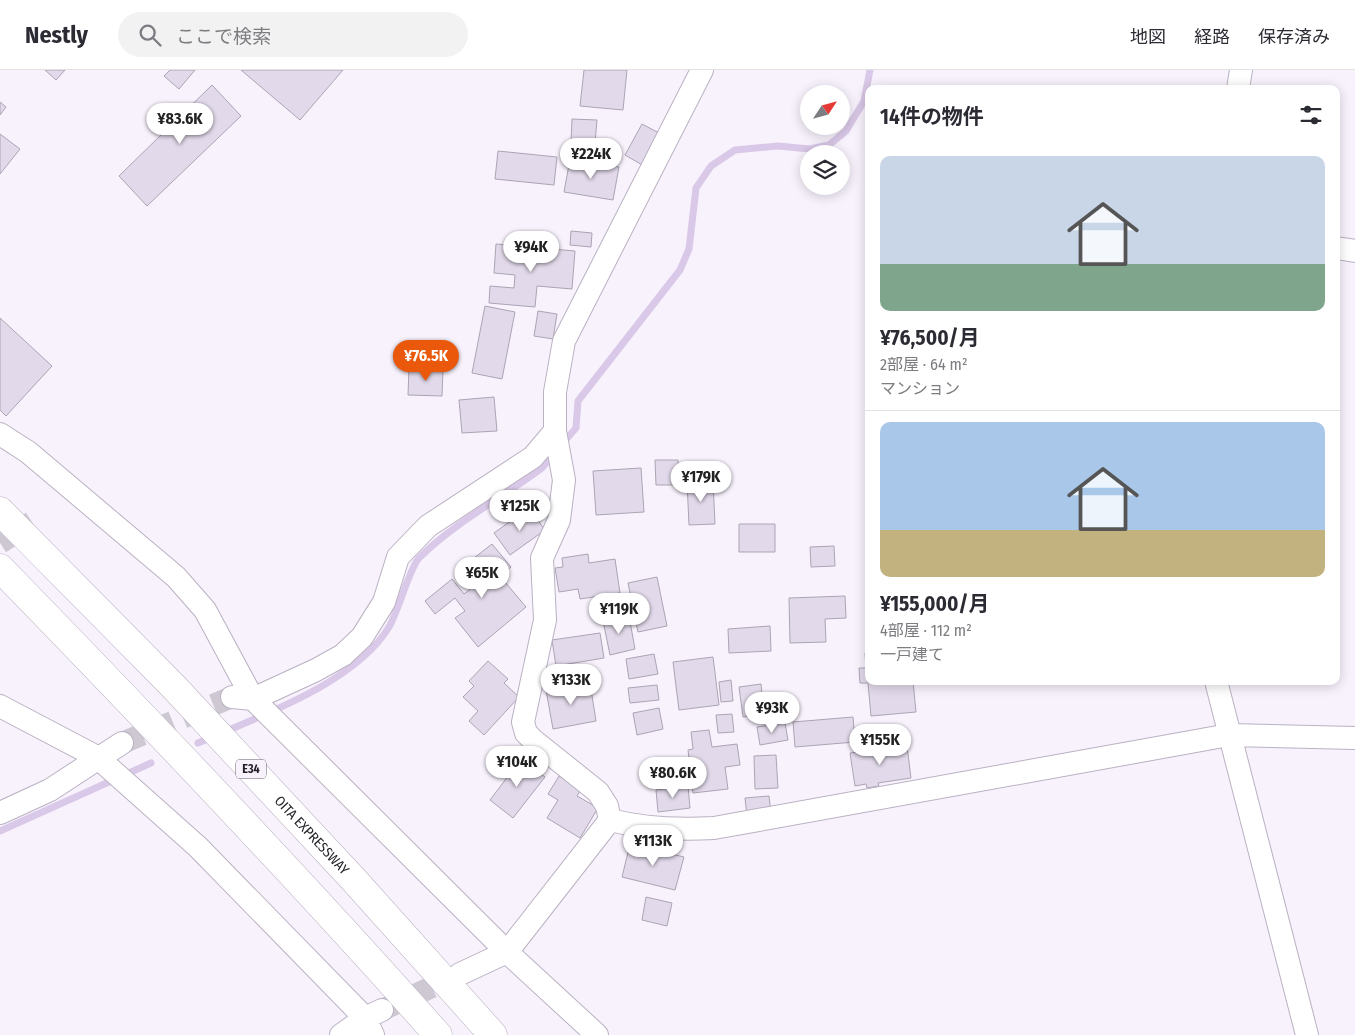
<!DOCTYPE html>
<html lang="ja">
<meta charset="utf-8">
<style>
body{margin:0;font-family:"Fira Sans Condensed","Noto Sans JP",sans-serif;background:#f2f2f3;color:#2b2b33;height:100vh;display:flex;flex-direction:column;font-size:19px;white-space:nowrap}
*{box-sizing:border-box;margin:0}
p{font-size:16px;color:#7c7c81}
.icon{flex:none;width:28px;height:28px;fill:none;stroke:currentColor;stroke-width:2;stroke-linecap:round;stroke-linejoin:round}
.map{position:relative;flex:1;overflow:hidden}
.details{position:absolute;left:865px;top:15px;width:475px;height:600px;display:flex;flex-direction:column;background:#fff;border-radius:10px;box-shadow:0 2px 12px #0003}
.details>*{flex:none}
.needle{width:32px;rotate:54deg}
.fabs{position:absolute;left:800px;top:15px;display:grid;gap:10px}
.fabs a{display:grid;place-items:center;width:50px;height:50px;border-radius:50%;background:#fff;box-shadow:0 2px 12px #0003;font-size:25px}
.price{position:absolute;translate:-50% -42px;padding:0 11px;border-radius:18px;background:#fff;color:#222;font-size:16px;line-height:32px;filter:drop-shadow(0 1px 2px #0008)}
.price::after{content:'';position:absolute;left:50%;top:30px;width:15px;height:11px;margin-left:-8px;background:inherit;clip-path:polygon(0 0,100% 0,50% 100%)}
.price.current{background:#ea580c;color:#fff}
ul{padding:0;list-style:none}
li{display:grid;align-content:center;gap:10px;height:265px;padding:0 15px}
li+li{border-top:1px solid #e1e1e2}
li span{display:grid;place-items:center;height:155px;border-radius:10px;color:#555}
li>.icon{margin-inline-start:auto}
span .icon{width:90px;height:90px;fill:#fffc;stroke-width:1}
li b{font-size:21px}
h2{display:flex;justify-content:space-between;align-items:center;height:60px;padding:0 15px;font-size:21px}
header{display:flex;align-items:center;gap:30px;box-sizing:border-box;height:70px;padding:0 25px;background:#fff;border-bottom:1px solid #e1e1e2}
header strong{font-size:24px}
nav{display:flex;gap:28px;margin-inline-start:auto;font-size:18px}
.search{width:350px;height:45px;background:#f2f2f3;display:flex;align-items:center;gap:12px;box-sizing:border-box;padding:0 18px;border-radius:28px;color:#7c7c81;font-size:19px}
.map>svg:first-child{display:block}
.lines{fill:none;stroke-linecap:round;stroke-linejoin:round}
.stream{stroke:#d9c8e7;stroke-width:7}
.building{fill:#e2d9ea;stroke:#aca3b4}
.minor-tunnel{stroke:#cdc8d2;stroke-width:22;stroke-dasharray:22 11;stroke-linecap:butt}
.minor-casing{stroke:#bab1c2;stroke-width:24}
.motorway-casing{stroke:#bab1c2;stroke-width:29}
.minor{stroke:#fff;stroke-width:22}
.motorway{stroke:#fff;stroke-width:28}
.labels{text-anchor:middle;stroke-width:4.5;stroke-linejoin:round;paint-order:stroke}
.shield{fill:#f8f2fd;stroke:#625e66;stroke-width:1}
.shield-label{font-size:12px;font-weight:bold;fill:#221f25}
.street-label{font-size:14px;fill:#221f25;stroke:#f8f2fd}
</style>
<header>
<strong>Nestly</strong>
<div class="search"><svg class="icon" aria-label="search" viewBox="0 0 24 24"><circle cx="10" cy="10" r="6"/><path d="M15 15l6 6"/></svg>ここで検索</div>
<nav><a>地図</a><a>経路</a><a>保存済み</a></nav>
</header>
<div class="map">
<svg width="1355" height="965" viewBox="0 0 1355 965">
<rect width="100%" height="100%" fill="#f8f2fd"/>
<g class="lines">
<!-- stream -->
<path class="stream" d="M562,374L576,358L578,331L680,200L689,179L696,118L711,96L735,80L778,76L810,79L829,75L846,61L864,31L870,0
M224,662C278,639 358,608 389,557C398,542 410,497 419,488C455,452 502,428 542,398L554,384
M198,673L212,667
M0,761L151,693"/>
</g>
<!-- building -->
<path class="building" d="M45,0H65L56,10Z
M170,0H195L179,19L164,6Z
M241,0H343L300,50Z
M584,0H627L623,40L580,36Z
M212,15L241,46L147,136L119,106Z
M0,32L6,37L0,45Z
M572,49L597,50L595,73L571,72Z
M642,54L661,64L644,96L625,85Z
M0,64L20,79L0,104Z
M498,81L557,87L554,115L495,109Z
M570,89L619,97L613,130L564,122Z
M571,161L592,163L591,177L570,175Z
M496,174L575,181L572,219L537,216L535,237L489,233L490,216L514,218L515,205L494,203Z
M485,236L515,242L502,309L472,303Z
M538,241L557,244L553,269L534,266Z
M0,248L52,296L6,346L0,340Z
M409,298L443,299L442,326L408,325Z
M494,327L497,361L462,363L459,330Z
M655,390H678L679,415H656Z
M641,398L644,442L596,445L593,401Z
M713,411L715,454L689,455L687,412Z
M529,438L545,460L510,485L494,463Z
M739,454H775V482H739Z
M492,474L511,497L500,506L526,537L478,577L455,548L465,541L455,528L435,544L425,531L452,509L464,524L488,505L474,488Z
M834,476L835,496L811,497L810,477Z
M588,484L589,493L615,489L620,523L580,529L578,519L559,522L555,498L563,497L562,488Z
M657,507L667,556L638,562L628,513Z
M845,526L846,548L825,549L826,572L790,573L789,528Z
M629,546L635,579L610,585L603,551Z
M770,556L771,581L729,583L728,559Z
M600,563L604,588L556,596L552,570Z
M869,582V611H913L916,642L871,646L868,613H860L859,598H866L865,583Z
M654,584L658,604L629,609L626,589Z
M713,587L719,635L679,640L673,592Z
M488,591L508,609L504,613L519,627L484,665L469,651L478,641L463,627L474,616L469,611Z
M731,610L733,631L721,632L719,612Z
M590,613L596,651L553,659L546,620Z
M761,614L762,625L783,623L785,642L743,647L739,617Z
M657,615L659,630L630,633L628,618Z
M659,638L663,659L637,665L633,643Z
M732,644L734,662L718,663L716,645Z
M853,647L855,672L795,677L793,652Z
M785,653L788,670L760,675L757,657Z
M709,660L712,677L737,674L740,695L725,697L728,719L693,723L688,680L693,679L691,662Z
M907,676L911,708L878,713L879,716L867,718L866,714L855,716L850,683Z
M776,685L778,718L755,719L754,686Z
M521,689L545,707L513,748L490,730Z
M559,706L581,719L577,726L598,738L580,768L547,748L558,730L548,724Z
M688,716L690,738L658,742L656,720Z
M769,726L771,743L747,746L745,728Z
M630,774L684,787L675,820L622,807Z
M646,827L672,833L667,856L642,850Z"/>
<g class="lines">
<!-- minor-tunnel -->
<path class="minor-tunnel" d="M0,473L32,452
M122,673L232,627
M382,940L460,904"/>
<!-- minor casing -->
<g class="minor-casing">
<path id="minor" d="M1238,19L1241,0
M1336,178L1355,181
M0,364L28,382L176,507L205,540L253,629L507,882L597,965
M1216,611L1307,965
M232,627L253,629L316,600L343,585L362,567L384,532L398,487L428,456L533,387L555,361
M0,636L97,687L198,777L365,948L373,965
M0,743L50,720L122,673
M610,750C645,759 678,760 714,758L1229,665L1355,668
M460,904L507,882L610,750L607,736L598,722L533,670L526,663L523,652L545,550L542,488L559,450L564,410L555,361V322L564,271L702,0
M341,965L365,948L382,940"/>
</g>
<!-- motorway casing -->
<g class="motorway-casing">
<g id="motorway">
<path id="s1" d="M0,441L174,617L354,810L493,965"/>
<path d="M0,498C149,651 296,805 438,965"/>
</g>
</g>
<!-- minor -->
<use href="#minor" class="minor"/>
<!-- motorway -->
<use href="#motorway" class="motorway"/>
</g>
<g class="labels">
<!-- shield labels -->
<rect class="shield" x="236" y="689.5" width="30" height="19" rx="4"/>
<g class="shield-label">
<text x="251" y="703">E34</text>
</g>
<!-- street labels -->
<g class="street-label">
<text dy="5" stroke="none"><textPath href="#s1" startOffset="450">OITA EXPRESSWAY</textPath></text>
</g>
</g>
</svg>
<div class="fabs">
<a><svg class="needle" viewBox="-14 -14 28 28"><path d="M0-13l5 13h-10z" fill="#e53935"/><path d="M0 13l5-13h-10z" fill="#7c7c81"/></svg></a>
<a><svg class="icon" aria-label="layers" viewBox="0 0 24 24"><path d="M12 4l9 5-9 5-9-5zM3 14l9 5 9-5"/></svg></a>
</div>
<b class="price" style="left:180px;top:75px">¥83.6K</b>
<b class="price" style="left:591px;top:110px">¥224K</b>
<b class="price" style="left:531px;top:203px">¥94K</b>
<b class="price current" style="left:426px;top:312px">¥76.5K</b>
<b class="price" style="left:701px;top:433px">¥179K</b>
<b class="price" style="left:520px;top:462px">¥125K</b>
<b class="price" style="left:482px;top:529px">¥65K</b>
<b class="price" style="left:619px;top:565px">¥119K</b>
<b class="price" style="left:571px;top:636px">¥133K</b>
<b class="price" style="left:772px;top:664px">¥93K</b>
<b class="price" style="left:880px;top:696px">¥155K</b>
<b class="price" style="left:517px;top:718px">¥104K</b>
<b class="price" style="left:673px;top:729px">¥80.6K</b>
<b class="price" style="left:653px;top:797px">¥113K</b>
<section class="details">
<h2>14件の物件<svg class="icon" aria-label="filters" viewBox="0 0 24 24"><path d="M4 7h16M4 17h16"/><circle cx="9" cy="7" r="2"/><circle cx="15" cy="17" r="2"/></svg></h2>
<ul>
<li><span style="background:linear-gradient(#c9d6e8 70%,#7fa58c 0)"><svg class="icon" aria-label="home" viewBox="0 0 24 24"><path d="M3 11l9-7 9 7M6 9v11h12V9"/></svg></span><div><b>¥76,500/月</b><p>2部屋 · 64 m²</p><p>マンション</p></div></li>
<li><span style="background:linear-gradient(#a9c7e8 70%,#c2b280 0)"><svg class="icon" aria-label="home" viewBox="0 0 24 24"><path d="M3 11l9-7 9 7M6 9v11h12V9"/></svg></span><div><b>¥155,000/月</b><p>4部屋 · 112 m²</p><p>一戸建て</p></div></li>
</ul>
</section>
</div>
